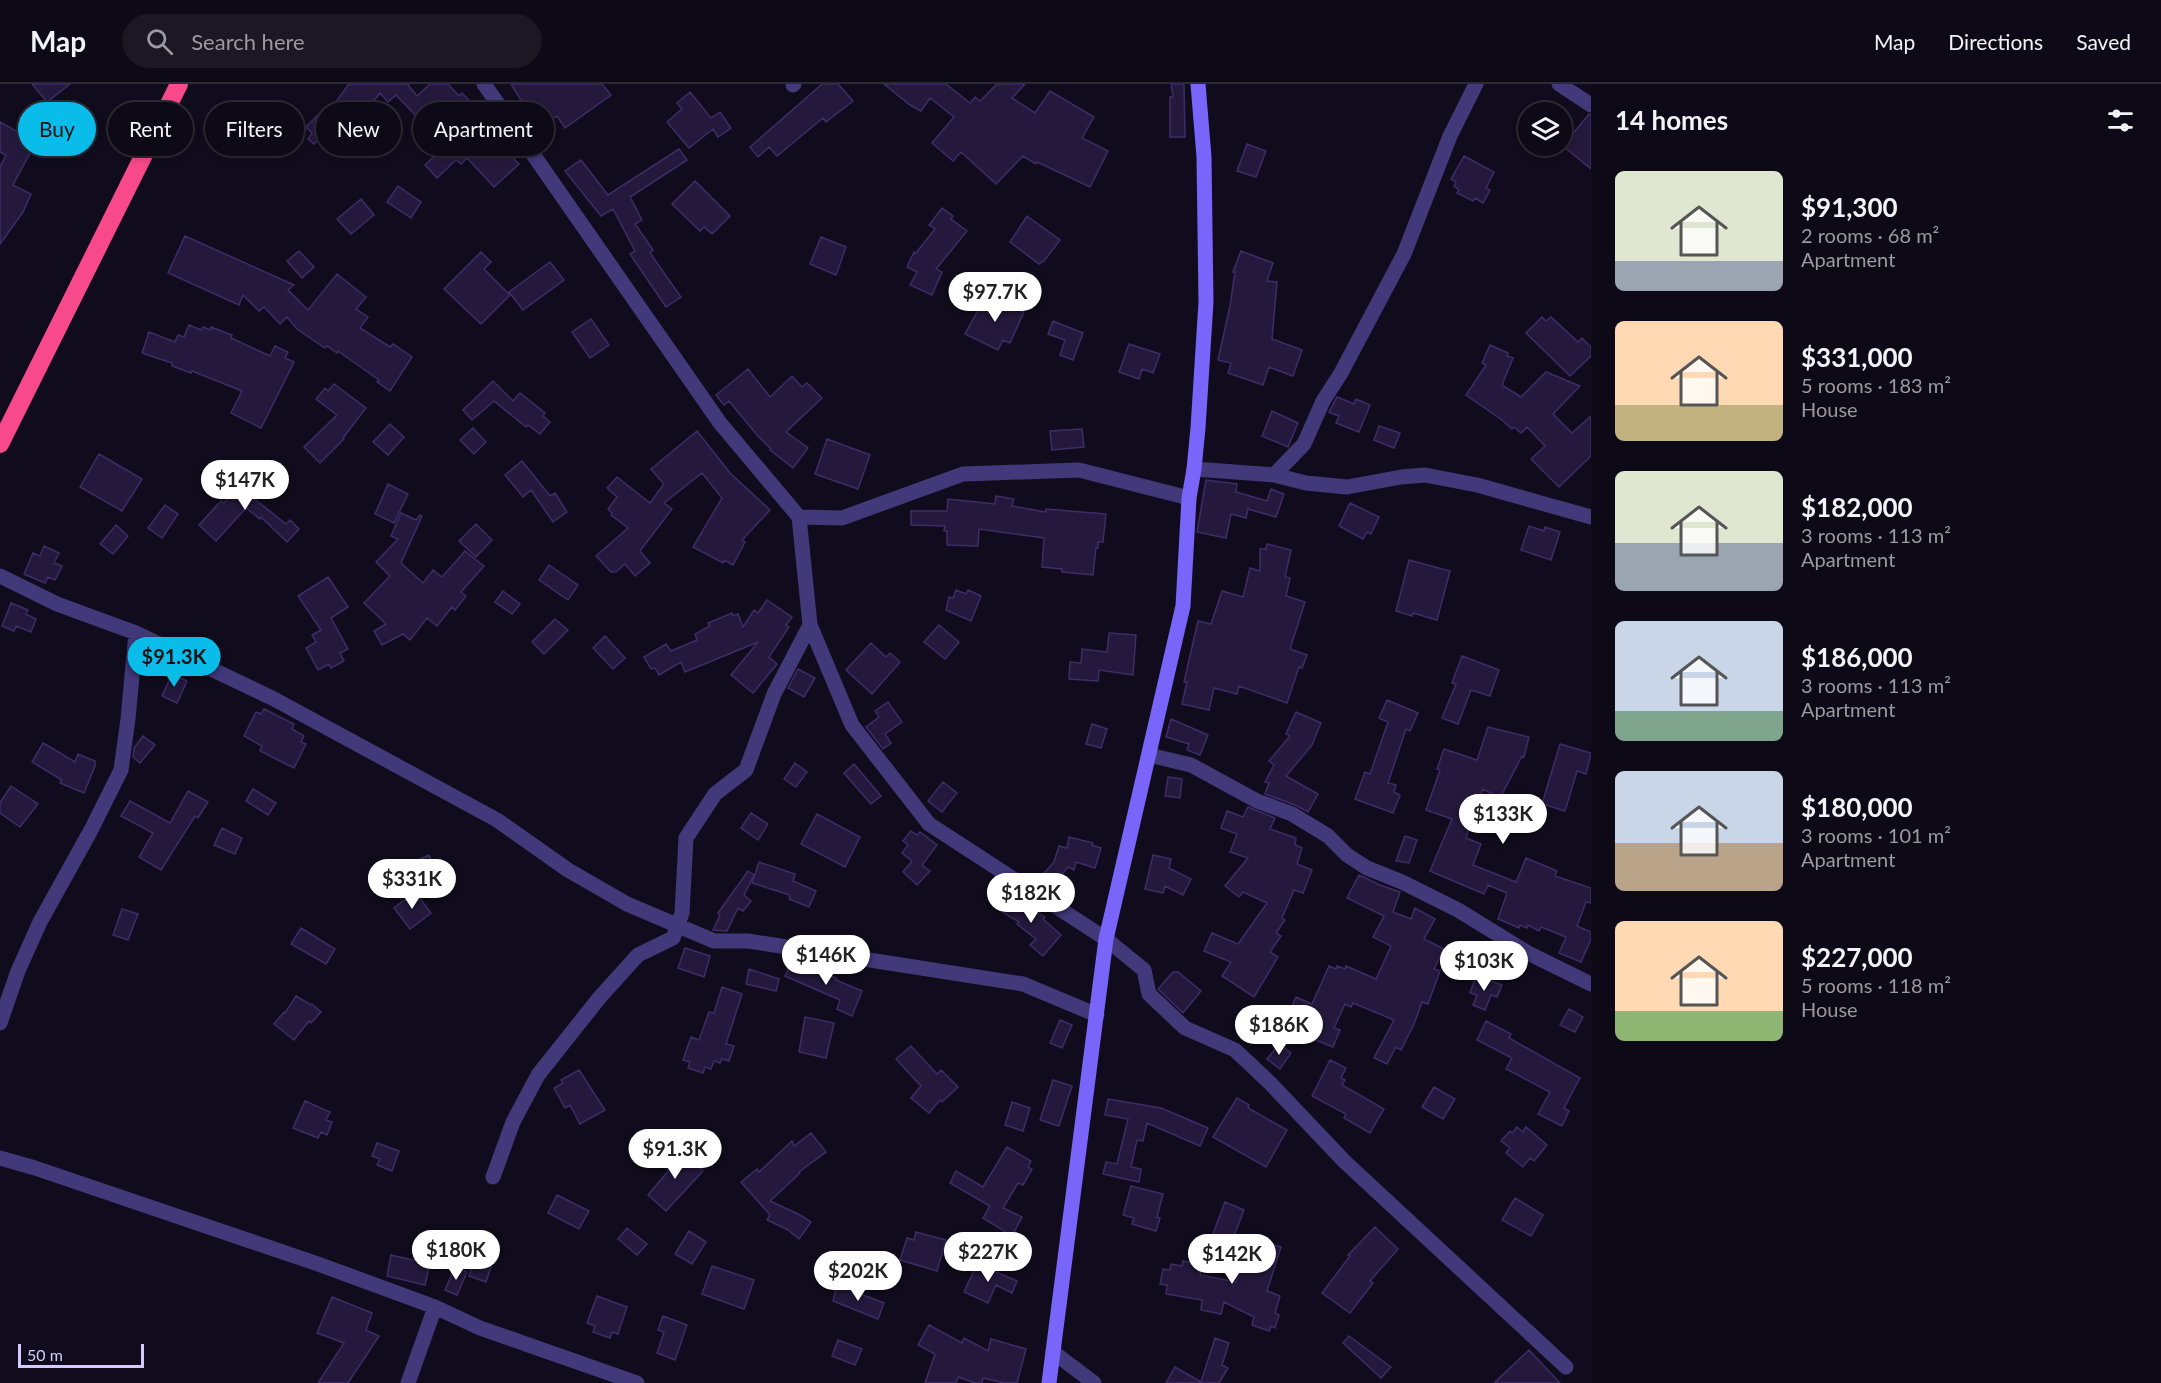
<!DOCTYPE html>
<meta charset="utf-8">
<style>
body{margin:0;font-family:Lato,sans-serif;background:#1b1723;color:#f1f3f6;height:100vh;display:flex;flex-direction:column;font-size:22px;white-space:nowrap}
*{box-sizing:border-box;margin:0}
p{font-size:20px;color:#9a9aa1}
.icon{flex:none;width:33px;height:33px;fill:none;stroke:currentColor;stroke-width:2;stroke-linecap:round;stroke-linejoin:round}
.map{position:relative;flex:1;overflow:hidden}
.panel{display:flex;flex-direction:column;background:#0d0916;width:570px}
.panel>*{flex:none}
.guide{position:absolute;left:18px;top:18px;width:570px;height:54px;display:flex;gap:12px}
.buttons{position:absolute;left:1518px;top:18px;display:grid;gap:12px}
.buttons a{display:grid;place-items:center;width:54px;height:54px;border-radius:50%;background:#0d0916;box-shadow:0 3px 9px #0003,0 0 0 2px #2d2a35;font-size:30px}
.scale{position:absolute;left:18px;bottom:15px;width:126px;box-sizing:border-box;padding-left:6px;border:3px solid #d6cafd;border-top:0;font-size:16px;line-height:21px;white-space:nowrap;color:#d6cafd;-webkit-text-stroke:4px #110c1d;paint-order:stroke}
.price{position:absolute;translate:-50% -51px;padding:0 14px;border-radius:21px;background:#fff;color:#222;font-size:20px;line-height:39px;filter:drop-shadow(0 2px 3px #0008)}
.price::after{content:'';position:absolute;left:50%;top:36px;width:18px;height:14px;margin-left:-9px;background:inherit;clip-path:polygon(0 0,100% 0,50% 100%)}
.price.active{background:#09bcea;color:#111}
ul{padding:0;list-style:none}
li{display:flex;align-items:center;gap:18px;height:150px;padding:0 24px}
li span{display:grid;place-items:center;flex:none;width:168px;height:120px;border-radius:9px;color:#555}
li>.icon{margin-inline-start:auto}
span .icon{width:72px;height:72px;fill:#fffc;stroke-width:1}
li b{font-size:26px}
h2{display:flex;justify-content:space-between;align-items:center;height:72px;padding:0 24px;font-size:26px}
.tag{padding:0 21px;border-radius:27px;background:#0d0916;box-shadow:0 3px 9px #0003,0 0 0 2px #2d2a35;font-size:21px;line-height:54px}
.tag.active{background:#09bcea;color:#111}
header{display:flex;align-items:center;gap:36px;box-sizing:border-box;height:84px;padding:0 30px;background:#0d0916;border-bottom:2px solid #2d2a35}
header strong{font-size:28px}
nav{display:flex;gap:33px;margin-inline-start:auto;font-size:21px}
.search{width:420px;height:54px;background:#1b1723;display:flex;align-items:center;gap:15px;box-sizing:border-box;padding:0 21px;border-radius:33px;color:#9a9aa1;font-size:22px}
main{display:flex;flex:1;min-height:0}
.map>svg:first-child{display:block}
.building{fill:#24193d;stroke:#3e2c68;stroke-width:1.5}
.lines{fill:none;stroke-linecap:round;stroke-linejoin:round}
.street{stroke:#42397a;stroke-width:15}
.secondary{stroke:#7965f9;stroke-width:15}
.highway{stroke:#f84a8b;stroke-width:18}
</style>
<header>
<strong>Map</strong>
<div class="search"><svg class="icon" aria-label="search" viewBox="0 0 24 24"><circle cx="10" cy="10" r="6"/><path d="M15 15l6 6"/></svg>Search here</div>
<nav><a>Map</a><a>Directions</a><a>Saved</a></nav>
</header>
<main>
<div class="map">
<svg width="1591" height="1299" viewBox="0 0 1591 1299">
<rect width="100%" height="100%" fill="#110c1d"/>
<!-- building -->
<path class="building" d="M32,0H70L47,18Z
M349,0H409L408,1L417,12L430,0H448L459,12L462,9L486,34L480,40L519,80L494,103L467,74L461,80L456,76L437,94L425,81L445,62L396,11L388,18L380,9L361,34L349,26L314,60L308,55L312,49L306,43L322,27L326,31Z
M511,0H602L611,11L565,44L557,32L549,36L544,29L533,36Z
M822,0H838L853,17L826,38L823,34L777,72L769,63L758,73L750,63Z
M884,0H946L970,19L975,13L980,17L997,0H1025L1012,14L1035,29L1050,7L1094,33L1082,54L1108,67L1090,103L1037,78L1036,80L1023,72L996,100L961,68L953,77L932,59L954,33L930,14L921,27L910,21Z
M1171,0H1184L1185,53H1170V13H1173Z
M690,8L711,34L720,28L731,44L718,53L713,45L689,64L667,38L682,25L677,19Z
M1589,30L1591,31V85L1563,62Z
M0,38L36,58L13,101L31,110L23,128L0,160V83L6,71L0,68Z
M1247,60L1266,67L1256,93L1237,87Z
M679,65L687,76L630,113L642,136L635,140L653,166L650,169L681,213L666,223L630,170L635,167L613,125L601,132L565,87L581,76L608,111Z
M1464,72L1494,88L1486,104L1490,106L1483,119L1475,114L1473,117L1457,109L1459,106L1454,102L1456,98L1451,95Z
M695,97L730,132L712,150L704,143L700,147L672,120Z
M398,102L421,118L411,134L387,118Z
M361,115L374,131L351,150L337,135Z
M942,124L953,132L951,135L967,147L936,185L942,188L932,211L910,201L917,188L907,183L914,168L916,169L935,145L929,141Z
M1027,132L1060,156L1044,177L1039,180L1010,158Z
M185,152L294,201L288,206L308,226L337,190L366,213L356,225L368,233L360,244L390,263L393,260L412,273L390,307L377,298L379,296L338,267L337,269L327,262L325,264L297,245L287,233L280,240L264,223L259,227L243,211L239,221L168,189Z
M821,153L846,163L836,191L810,180Z
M299,167L314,183L302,194L287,177Z
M1241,167L1273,179L1267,197L1277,198L1272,255L1302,266L1293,292L1269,283L1263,301L1228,289L1231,279L1218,276L1230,222L1235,188H1233Z
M481,168L491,178L484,185L510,211L481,240L444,205Z
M550,178L564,196L523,226L509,208Z
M991,213L1024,228L1010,259L1003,256L998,266L965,250L983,217L987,220Z
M1542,233L1546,237L1551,233L1578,258L1582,254L1591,263V272L1570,292L1526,249Z
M591,235L609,261L590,274L572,248Z
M1053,237L1083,249L1073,276L1060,271L1065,256L1048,250Z
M189,241L201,246L203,243L210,246L211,243L232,251L231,254L270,272L275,262L288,268L285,274L294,278L261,344L231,329L242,307L192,287L191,289L172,282V279L142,269L149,248L175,258L178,251L184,253Z
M1129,260L1160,270L1153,289L1142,285L1139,295L1119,288Z
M1490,261L1508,269L1507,272L1513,274L1502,301L1521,313L1546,288L1580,302L1553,330L1572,349L1591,332V372L1559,403L1531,375L1545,362L1527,343L1521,349L1514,343L1512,345L1502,336L1466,311L1486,281L1482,279Z
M748,285L770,313L792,292L802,303L807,299L822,314L786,348L808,364L793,384L770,366L771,365L757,351L729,317L724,321L716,311Z
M493,297L513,317L520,309L545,329L543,332L550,338L540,350L528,341L526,343L494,317L472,336L463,326Z
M334,300L366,324L343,354L344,355L320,379L304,363L337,331L316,315L325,304L328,307Z
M1337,313L1354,320L1356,315L1370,321L1359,348L1336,339L1339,332L1329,328Z
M1272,327L1298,339L1288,363L1262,352Z
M390,340L404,353L388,371L373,358Z
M1379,342L1400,349L1394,364L1374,356Z
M473,344L486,358L474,370L460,356Z
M1082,345L1084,363L1052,366L1050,347Z
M697,347L730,389L770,426L742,456L745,458L733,481L724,476L723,479L693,463L722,414L702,389L664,419L672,425L640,467L650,479L635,492L625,480L616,488H611L596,472L628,444L611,431L612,429L608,425L617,413L607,404L617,393L650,419L664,400L651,385Z
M827,355L870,371L858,405L815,390Z
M99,370L142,395L122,427L80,403Z
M522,377L550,412L555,409L567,428L553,438L531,406L523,413L505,391Z
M251,387L265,398L252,413L286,440L290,436L299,445L287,458L261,433L260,435L246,424L216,457L199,441L221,417L224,419Z
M1206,396L1237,400L1236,408L1267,417L1271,405L1284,410L1276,433L1248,425L1246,434L1231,430L1226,454L1197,448Z
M388,400L408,410L394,439L375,430Z
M996,412L1014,415L1012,422L1046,428V425L1106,430L1103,458H1098V464H1096L1093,491L1062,488V485L1042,483L1044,454L979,445L978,462L947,461V447H944L945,442L911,441V427H947L948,415L995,420Z
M1350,419L1379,433L1371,450L1367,448L1363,455L1339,442Z
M165,421L178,430L162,454L148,444Z
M401,429L416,436L420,431L422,432L401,479L423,499L433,486L442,493L465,467L484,482L461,508L466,512L455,526L452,523L437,542L427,534L410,556L403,550L382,561L374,547L386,540L364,519L390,492L376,478L398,455L391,452Z
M476,440L492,456L476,473L459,457Z
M116,441L128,452L113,470L100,460Z
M1529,442L1544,447L1545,443L1560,448L1551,476L1521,466Z
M1267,460L1291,466L1285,493L1290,494L1286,512L1305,518L1290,565L1307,571L1302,584L1299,583L1287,619L1239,602L1237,610L1214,604L1209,626L1182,620L1187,598H1184L1198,537L1211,540L1222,507L1243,513L1250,484L1260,487V465H1266Z
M44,462L59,469L54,479L62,482L55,496L48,493L45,499L24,490L33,469L40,472Z
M1409,476L1450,487L1437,536L1413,529L1412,532L1396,527Z
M549,481L578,501L568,516L539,496Z
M328,493L348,523L331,534L348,565L340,569L344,577L331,584L329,580L318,586L306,564L316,558L312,551L321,546L298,512Z
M956,506L966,510L968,506L981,512L971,537L946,526L949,513L953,514Z
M503,507L520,520L512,530L495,518Z
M767,516L792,533L786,541L789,543L769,573L777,580L753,609L731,591L758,558L685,588L681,578L659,591L655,584L651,585L644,573L666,560L671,567L697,556L695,550L710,542L708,539L732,529L733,532L738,530L743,543L754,526L758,529Z
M11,519L28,526L26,530L36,535L31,548L16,542L14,547L2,542Z
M555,535L568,546L544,570L532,558Z
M939,541L959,558L945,575L924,558Z
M1109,549L1136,551L1133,591L1099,586L1098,597L1069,595L1070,578L1081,579L1082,565L1107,568Z
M605,552L625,574L613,585L593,564Z
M871,559L886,573L890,569L900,578L872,610L846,586Z
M1462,572L1499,586L1490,612L1471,606L1458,640L1442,634L1456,600L1452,599Z
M798,585L815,594L804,613L788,604Z
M172,590L187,597L177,619L162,612Z
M1387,616L1418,629L1410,647L1406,645L1388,699L1396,701L1394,708L1400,711L1393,729L1355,715L1365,688L1370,690L1388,638L1379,634Z
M888,618L902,638L885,650L891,659L883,665L866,643L879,633L875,627Z
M264,625L294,640L292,645L304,652L301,658L306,660L294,684L260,667L262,662L244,652L256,628L261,630Z
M1296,628L1321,639L1312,661L1286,692L1318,710L1308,728L1295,721L1265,710L1269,699L1265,698L1274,681L1269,677L1290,652L1286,650Z
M1171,635L1208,651L1200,671L1187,666L1189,660L1166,653Z
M1092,640L1107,645L1101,664L1086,660Z
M1488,643L1529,653L1524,673L1522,672L1500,714L1483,705L1466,754L1481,760L1473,781L1516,798L1526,774L1557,787L1555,792L1591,804V819L1586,818L1577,842L1591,848V855L1581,878L1559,869L1566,853L1541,843L1539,847L1528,841L1527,844L1520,841L1519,844L1498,835L1507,809L1488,801L1484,810L1430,787L1452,735L1426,726L1440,686L1437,685L1444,665L1477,676Z
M143,652L155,661L140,679L133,673L134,664Z
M43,659L75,678L78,670L95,677V682L84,709L60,699L62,696L32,678Z
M1560,660L1591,669L1586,690L1577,687L1565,727L1542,720Z
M795,679L807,688L796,703L784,695Z
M854,680L881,712L871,720L844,689Z
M1168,693L1182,695L1180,714L1165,712Z
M943,698L957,709L942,728L928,717Z
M11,702L38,720L20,743L0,729V719Z
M253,705L276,719L268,731L246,717Z
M188,707L208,718L198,734L195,732L161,786L139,773L153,749L121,732L130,717L170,739Z
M1248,723L1275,734L1270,745L1296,754L1295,761L1302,764L1297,780L1312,786L1303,809L1294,806L1282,834L1285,836L1276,849L1281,852L1270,868L1278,873L1254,913L1222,892L1231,878L1204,867L1212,849L1238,860L1267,819L1243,808L1239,813L1225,802L1248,774L1230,768L1237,750L1221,744L1227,727L1243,733Z
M751,729L768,740L758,756L741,744Z
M817,730L860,753L845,783L801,760Z
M222,744L242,754L235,770L214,761Z
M911,747L917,751L920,748L937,761L922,781L930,787L917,801L903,788L912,777L902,769L908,761L903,757Z
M1405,752L1417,756L1409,779L1396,777Z
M1069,753L1093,759L1092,761L1101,764L1095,784L1076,778L1074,786L1068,783L1050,805L1038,796L1054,778L1059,762L1067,764Z
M429,771L441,798L422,806L411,779Z
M1153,771L1171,775L1169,784L1191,795L1183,811L1165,802L1163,809L1145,805Z
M759,778L795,790L793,797L816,807L809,823L789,815L790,811L752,799Z
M748,787L754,791L744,811L751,817L743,827L738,824L727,847L713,846L720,831L718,829Z
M1359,791L1380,801L1400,808L1393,828L1411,835L1415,824L1435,835L1424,855L1444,865L1434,885L1440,887L1428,920L1422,918L1414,940L1401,966L1396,963L1387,980L1374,974L1394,936L1353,919L1351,923L1345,920L1334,944L1340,946L1333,963L1298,949L1304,937L1288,930L1296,913L1312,920L1329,882L1336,885L1337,882L1345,885L1346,882L1376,895L1391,862L1373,853L1384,832L1347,814Z
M415,808L431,829L410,845L394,824Z
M1009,809L1045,833L1043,835L1061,851L1043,872L1030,861L1036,855L1017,840L1019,838L999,826Z
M122,825L138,830L128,856L113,851Z
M301,844L335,865L326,880L291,860Z
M685,864L710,872L704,893L678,884Z
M805,877L819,882L817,886L836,894V896L862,907L852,932L837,925L840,916L785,892L790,881L802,884Z
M749,885L779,895L776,907L746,900Z
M1173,888H1178L1201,907L1183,929L1158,905Z
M1476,892L1502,901L1497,913L1491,911L1485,926L1473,921L1477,911L1470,909Z
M722,903L742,910L726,960L734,962L729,977L722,975L720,979L714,977L711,985L705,983L703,989L688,984L690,978L683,976L691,953L699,956L709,928L714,929Z
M296,912L311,921L312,920L321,928L311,939L309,937L294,956L274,940L284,928L285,929Z
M1569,925L1583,933L1575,948L1560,941Z
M805,933L834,939L826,974L799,968Z
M1060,936L1072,941L1062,964L1050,959Z
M1486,937L1511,950L1509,954L1580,994L1564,1024L1569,1027L1562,1042L1538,1030L1550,1008L1506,985L1512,974L1477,956Z
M1279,960L1291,969L1280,985L1267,975Z
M911,962L937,990L941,986L958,1003L942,1018L940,1016L929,1029L911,1014L921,1002L896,975Z
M1330,976L1346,984L1341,994L1345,996L1342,1001L1384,1025L1370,1049L1344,1034L1346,1030L1312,1012Z
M579,986L605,1026L580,1040L570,1021L565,1024L554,1004L563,999L561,996Z
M1053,996L1072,1002L1059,1042L1040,1036Z
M1434,1003L1455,1015L1443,1035L1422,1023Z
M1237,1014L1249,1021L1248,1024L1287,1046L1266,1083L1213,1053Z
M1108,1015L1161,1024L1208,1044L1200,1062L1147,1039L1143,1057L1137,1056L1131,1083L1141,1085L1139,1098L1103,1090L1106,1078L1117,1080L1128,1035L1105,1031Z
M305,1017L330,1028L326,1036L332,1038L327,1051L321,1048L318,1054L293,1044Z
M1012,1018L1030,1024L1023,1047L1005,1041Z
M1517,1043L1523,1048L1526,1043L1547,1061L1534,1077L1530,1074L1523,1083L1506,1069L1510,1064L1501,1057L1510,1047L1512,1049Z
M811,1049L826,1068L799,1088L800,1089L770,1117L800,1131L811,1138L799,1155L788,1146L767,1136L770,1131L741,1098L757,1085L759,1088L792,1057L794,1062Z
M377,1059L399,1067L392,1087L377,1081L380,1075L372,1072Z
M1007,1063L1031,1077L1028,1083L1032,1085L1023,1101L1018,1099L1003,1124L1022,1133L1012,1152L983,1134L990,1122L950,1099L956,1087L983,1103Z
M681,1065L703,1087L666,1127L648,1111L669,1086L664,1082Z
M1131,1102L1163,1110L1157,1133L1160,1134L1156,1147L1132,1140L1134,1134L1123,1131Z
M557,1111L589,1127L579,1145L548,1129Z
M1515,1114L1543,1131L1531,1152L1502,1136Z
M1225,1118L1244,1126L1232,1157L1213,1150Z
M1375,1143L1398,1165L1370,1197L1373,1199L1350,1229L1322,1209L1350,1172L1348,1171Z
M627,1144L647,1160L637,1171L618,1155Z
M689,1147L706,1158L692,1180L675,1170Z
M916,1148L946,1156L937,1187L900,1176L907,1154L914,1156Z
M1251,1154L1281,1163L1267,1207L1280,1212L1275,1229L1279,1231L1275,1244L1271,1242L1269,1247L1252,1241L1254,1233L1224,1218L1221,1230L1201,1226L1202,1216L1166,1210L1167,1201L1160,1200L1163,1185L1170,1186L1171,1180L1182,1182L1183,1177L1202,1180L1200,1191L1236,1198Z
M391,1171L430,1180L425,1201L387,1192Z
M474,1177L491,1183L486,1198L469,1192Z
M977,1180L1017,1197L1012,1209L996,1201L988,1219L964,1208Z
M712,1182L754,1196L744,1225L702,1210Z
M455,1183L467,1188L457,1211L445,1206Z
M837,1201L884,1219L878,1235L833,1217Z
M597,1212L627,1223L618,1250L612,1248L610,1254L593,1248L595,1242L587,1239Z
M332,1213L372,1229L366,1246L379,1252L348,1299H318L344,1259L317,1249Z
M663,1232L687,1241L675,1276L657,1269L664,1248L658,1246Z
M929,1241L962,1259L964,1254L988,1267L991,1255L1026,1265L1017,1299H1004L983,1294L982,1299H975L958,1293L956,1299H925L935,1270L918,1261Z
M1349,1252L1391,1283L1381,1294L1343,1259Z
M1215,1254L1229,1259L1222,1281L1228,1284L1219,1299H1166L1175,1283L1201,1298Z
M838,1256L862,1265L855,1281L832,1272Z
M1529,1266L1560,1299H1494Z"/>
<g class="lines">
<!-- street -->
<path class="street" d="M484,0L720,339L799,433L810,541L852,641L929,740L1106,855L1144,886L1149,910L1185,944L1235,966L1270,999L1344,1077L1566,1283
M1559,0L1591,21
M793,1L794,0
M1194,385L1274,391L1306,399L1347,403L1401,393L1425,391L1477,401L1591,433
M1274,391L1304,360L1323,317L1341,289L1404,170L1450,52L1476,0
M799,433L842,434L963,390L1079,386L1189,414
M0,492L57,520L136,549L274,615L497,736L568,786L627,820L714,857H748L1023,900L1097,931
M1149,671L1191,681L1257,717L1292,730L1328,752L1347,771L1367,784L1402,798L1458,826L1528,869L1591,900
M0,939L18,887L40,838L91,746L121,686L128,635L136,549
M0,1074L35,1084L318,1180L435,1223L480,1244L637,1299
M493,1093L513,1038L538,991L600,913L638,871L673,854L682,829L686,754L715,710L746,686L774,610L810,541
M1053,1268L1094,1299
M408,1299L435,1223"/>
<!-- secondary -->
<path class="secondary" d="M1049,1299L1106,855L1183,522L1189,414L1194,385L1198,344L1206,218L1204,73L1198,0"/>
<!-- highway -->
<path class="highway" d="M0,360L179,0"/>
</g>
</svg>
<div class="buttons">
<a><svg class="icon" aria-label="layers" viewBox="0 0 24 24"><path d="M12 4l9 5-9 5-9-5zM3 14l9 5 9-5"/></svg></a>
</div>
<div class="scale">50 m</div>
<b class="price" style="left:995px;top:239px">$97.7K</b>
<b class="price" style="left:245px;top:427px">$147K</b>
<b class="price active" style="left:174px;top:604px">$91.3K</b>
<b class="price" style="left:1503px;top:761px">$133K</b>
<b class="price" style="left:412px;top:826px">$331K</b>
<b class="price" style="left:1031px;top:840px">$182K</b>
<b class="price" style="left:826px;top:902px">$146K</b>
<b class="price" style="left:1484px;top:908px">$103K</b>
<b class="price" style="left:1279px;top:972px">$186K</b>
<b class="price" style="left:675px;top:1096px">$91.3K</b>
<b class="price" style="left:456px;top:1197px">$180K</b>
<b class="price" style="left:988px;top:1199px">$227K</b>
<b class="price" style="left:1232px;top:1201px">$142K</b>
<b class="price" style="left:858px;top:1218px">$202K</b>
<div class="guide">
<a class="tag active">Buy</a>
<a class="tag">Rent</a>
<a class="tag">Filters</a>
<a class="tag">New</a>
<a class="tag">Apartment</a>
</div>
</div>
<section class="panel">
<h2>14 homes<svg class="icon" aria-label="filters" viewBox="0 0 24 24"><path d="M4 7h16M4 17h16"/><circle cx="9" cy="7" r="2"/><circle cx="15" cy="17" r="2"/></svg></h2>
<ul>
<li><span style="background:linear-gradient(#dfe7d0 75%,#9aa5b1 0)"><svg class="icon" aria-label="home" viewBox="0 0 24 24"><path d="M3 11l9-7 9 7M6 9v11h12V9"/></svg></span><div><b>$91,300</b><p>2 rooms · 68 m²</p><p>Apartment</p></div></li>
<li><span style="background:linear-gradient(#ffd9b3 70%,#c2b280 0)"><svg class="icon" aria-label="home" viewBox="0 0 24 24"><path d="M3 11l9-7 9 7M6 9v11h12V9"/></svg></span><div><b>$331,000</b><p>5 rooms · 183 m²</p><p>House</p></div></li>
<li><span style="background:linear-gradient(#dfe7d0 60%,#9aa5b1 0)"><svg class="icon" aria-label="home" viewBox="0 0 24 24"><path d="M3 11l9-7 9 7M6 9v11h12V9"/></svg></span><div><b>$182,000</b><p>3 rooms · 113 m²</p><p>Apartment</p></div></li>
<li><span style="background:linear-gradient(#c9d6e8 75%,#7fa58c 0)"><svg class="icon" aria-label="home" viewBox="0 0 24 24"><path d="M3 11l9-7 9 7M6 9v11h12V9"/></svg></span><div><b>$186,000</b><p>3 rooms · 113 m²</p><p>Apartment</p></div></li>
<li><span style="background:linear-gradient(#c9d6e8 60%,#b9a48a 0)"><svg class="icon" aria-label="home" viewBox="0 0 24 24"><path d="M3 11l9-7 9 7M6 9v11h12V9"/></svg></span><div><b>$180,000</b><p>3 rooms · 101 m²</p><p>Apartment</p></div></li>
<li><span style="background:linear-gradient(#ffd9b3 75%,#8fb573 0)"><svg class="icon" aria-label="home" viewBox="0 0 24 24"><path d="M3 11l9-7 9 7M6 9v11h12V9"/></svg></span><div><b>$227,000</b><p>5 rooms · 118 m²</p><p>House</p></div></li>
</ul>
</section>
</main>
